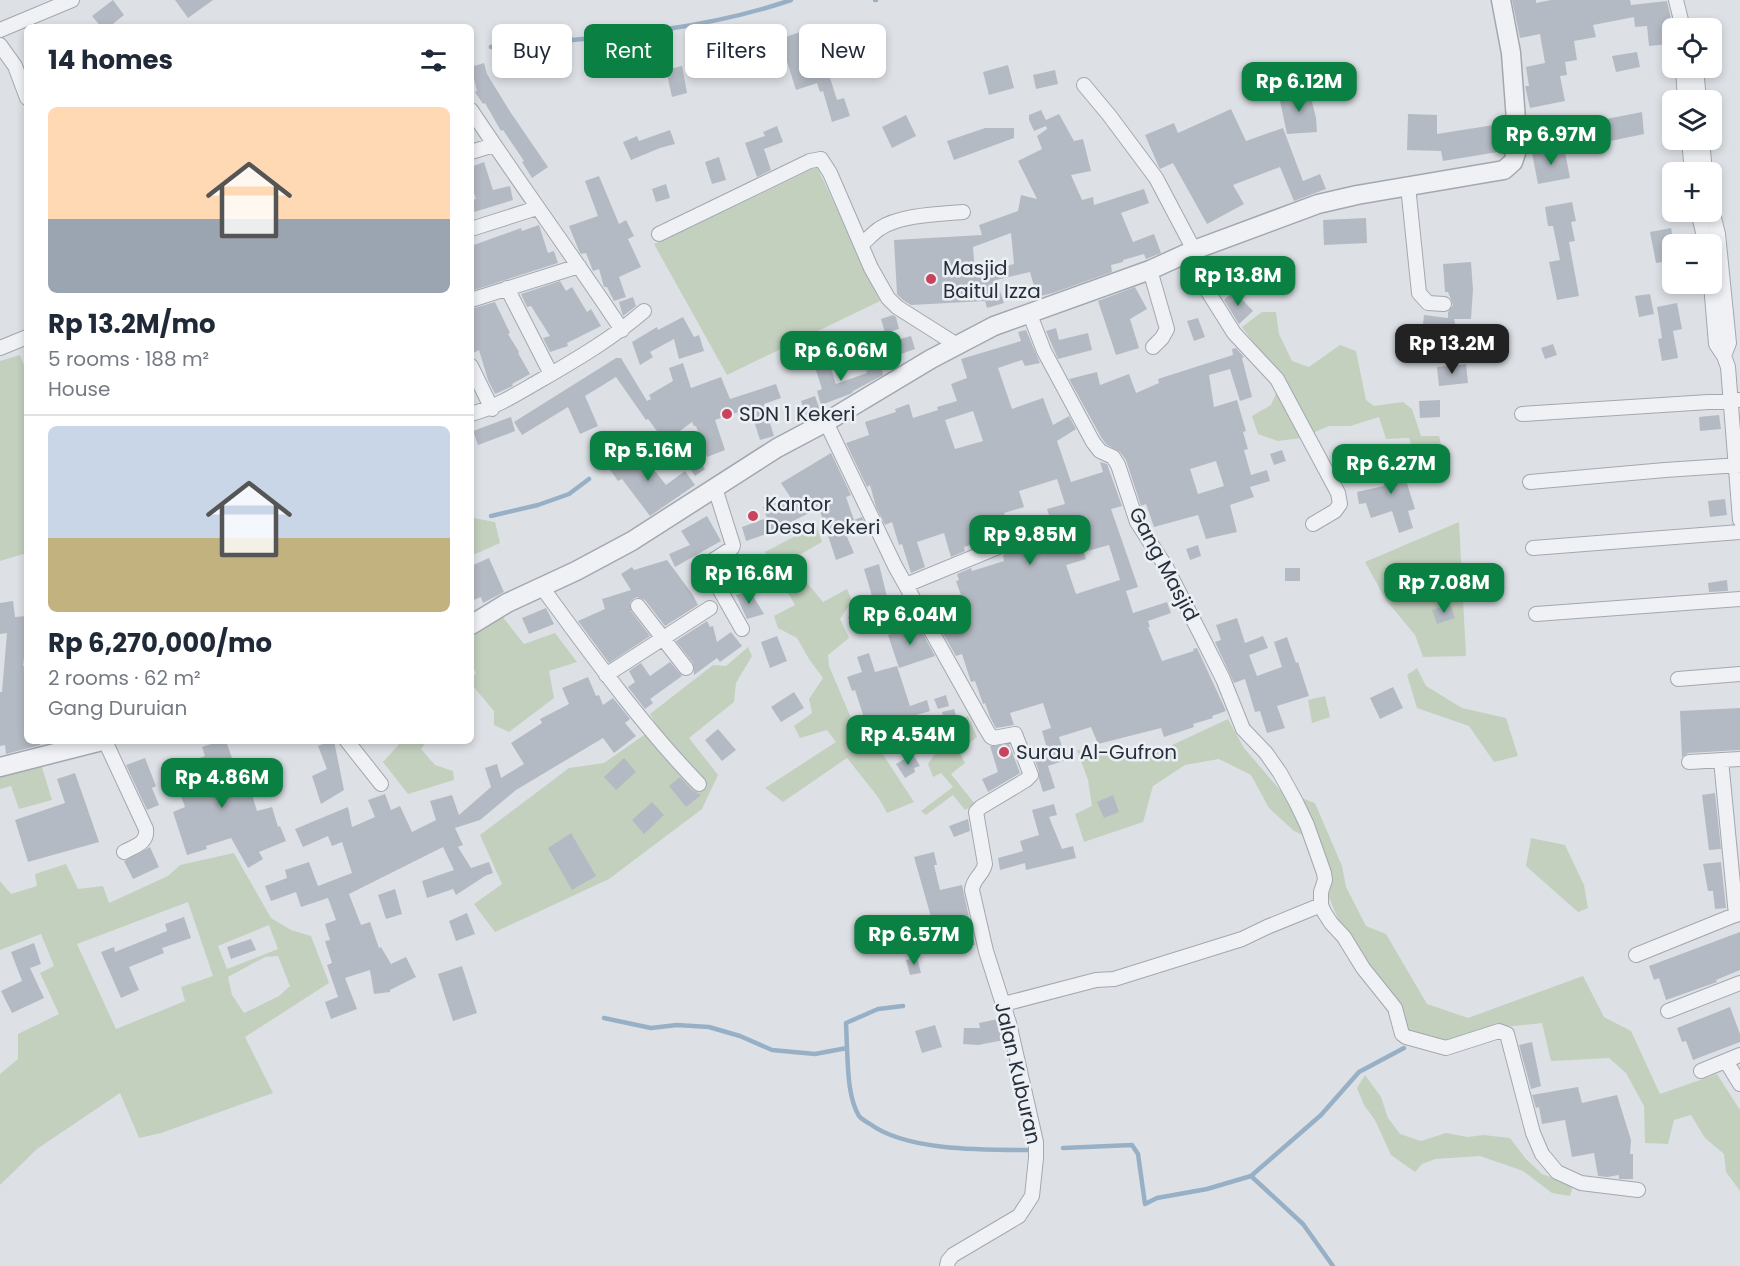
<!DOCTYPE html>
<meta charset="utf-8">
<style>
body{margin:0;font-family:Poppins,sans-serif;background:#f6f6f7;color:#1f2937;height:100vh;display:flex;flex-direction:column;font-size:22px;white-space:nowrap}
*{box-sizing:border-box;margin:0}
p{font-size:20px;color:#747a83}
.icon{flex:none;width:33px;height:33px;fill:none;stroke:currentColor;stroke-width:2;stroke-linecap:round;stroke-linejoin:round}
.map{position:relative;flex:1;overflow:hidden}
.side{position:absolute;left:24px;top:24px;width:450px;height:720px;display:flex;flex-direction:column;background:#fff;border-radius:9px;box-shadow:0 3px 9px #0003}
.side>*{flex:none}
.hud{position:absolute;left:492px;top:24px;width:570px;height:54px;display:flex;gap:12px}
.controls{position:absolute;left:1662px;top:18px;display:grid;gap:12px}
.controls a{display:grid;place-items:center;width:60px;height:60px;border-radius:9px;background:#fff;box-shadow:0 3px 9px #0003;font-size:30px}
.price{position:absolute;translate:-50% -51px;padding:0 14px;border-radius:12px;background:#0b8043;color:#fff;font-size:20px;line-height:39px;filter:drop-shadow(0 2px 3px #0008)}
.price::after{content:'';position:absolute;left:50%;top:36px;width:18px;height:14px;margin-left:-9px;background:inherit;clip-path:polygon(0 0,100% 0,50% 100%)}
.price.current{background:#222;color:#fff}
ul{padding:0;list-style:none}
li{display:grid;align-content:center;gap:12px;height:318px;padding:0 24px}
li+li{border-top:2px solid #e0e1e3}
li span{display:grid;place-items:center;height:186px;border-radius:9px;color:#555}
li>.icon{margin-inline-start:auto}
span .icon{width:108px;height:108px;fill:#fffc;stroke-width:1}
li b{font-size:26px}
h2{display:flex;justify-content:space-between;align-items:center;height:72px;padding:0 24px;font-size:26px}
.pill{padding:0 21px;border-radius:9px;background:#fff;box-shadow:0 3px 9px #0003;font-size:21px;line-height:54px}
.pill.current{background:#0b8043;color:#fff}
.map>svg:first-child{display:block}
.green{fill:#c3d0be;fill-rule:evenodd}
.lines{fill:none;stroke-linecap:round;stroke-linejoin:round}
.stream{stroke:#98b0c6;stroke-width:4.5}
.building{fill:#b4bac3;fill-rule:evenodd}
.minor-casing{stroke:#a3a8b0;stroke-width:16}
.tertiary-casing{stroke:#a3a8b0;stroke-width:21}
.minor{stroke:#eff1f5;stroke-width:14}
.tertiary{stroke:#eff1f5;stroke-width:18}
.poi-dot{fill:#ca435c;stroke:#ecf0f4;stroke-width:2}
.labels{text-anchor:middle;stroke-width:5;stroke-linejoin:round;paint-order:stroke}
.poi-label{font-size:20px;fill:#272f3c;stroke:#ecf0f4;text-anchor:start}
.street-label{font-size:20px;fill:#272f3c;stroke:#ecf0f4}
</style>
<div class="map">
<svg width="1740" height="1266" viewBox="0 0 1740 1266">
<rect width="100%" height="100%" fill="#dde1e6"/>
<!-- green -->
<path class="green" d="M817,167L880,301L727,375L654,244Z
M1262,312H1276L1279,334L1292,361L1309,367L1340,345L1356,351L1366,400L1374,406L1403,402L1412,409L1421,436H1439L1443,452H1414L1409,438L1386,439L1379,417L1350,426H1329L1301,438L1278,441L1258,434L1252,416L1271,405L1284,375L1259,350L1242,327Z
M20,355L27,373V553L0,561V361Z
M471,511L474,518L495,522L500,543L471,556Z
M1459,522L1466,656L1423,657L1415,635L1386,600L1365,562Z
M816,525L822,542L789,561L823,602L847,589L852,601L840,619L849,638L828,655L829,666L851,718L874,749L880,750L914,802L887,813L878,797L847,758L783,802L765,788L836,742L827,730L800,738L794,726L812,713L809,699L823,678L809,659L797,638L778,628L774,616L795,605L765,552Z
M502,616L524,644L555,633L577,662L549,671L554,698L509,732L494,725V711L471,684V680L476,673L471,663V634Z
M748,647L752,656L736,683L734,702L689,738L718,775L702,809L609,879L495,932L474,904L502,884L480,835L569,768L604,763L657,726L650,714L713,665L726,666Z
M1417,668L1426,686L1462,708L1506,718L1518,756L1494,762L1469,726L1417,708L1407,675Z
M1325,696L1330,717L1312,723L1308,700Z
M968,716L977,737L959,751L965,763L951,774L975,804L965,810L953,795L926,815L921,811L953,787L941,773L933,777L928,764L937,751L932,733Z
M1228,719L1244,748L1280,790L1315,803L1342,866L1346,887L1366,926L1386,934L1427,1004L1468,1018L1583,976L1604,1017L1631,1031L1660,1094L1717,1074L1740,1110V1191L1726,1172L1724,1154L1705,1138L1691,1115L1674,1120L1668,1144L1645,1143L1644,1106L1626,1073L1609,1058L1551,1061L1542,1023L1505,1027L1446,1043L1406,1031L1338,919L1328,895L1330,879L1319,843L1294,831L1269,808L1251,775L1219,759L1185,765L1153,786L1143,822L1084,842L1075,814L1092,806L1088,780L1077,750L1144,758Z
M402,741H427L421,749L435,765L453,771L454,780L408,794L383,762Z
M41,764L52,800L19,809L11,786L0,789V773Z
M1531,838L1565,845L1584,885L1588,908L1578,912L1526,866Z
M234,853L271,918L291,930L311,936L329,983L245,1037L273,1093L161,1133L139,1138L120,1093L37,1149L0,1185V1074L18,1059V1034L59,1014L40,973L54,966L41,934L0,950V881L11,894L37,886L35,874L66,864L78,889L103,886L109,903L168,876L180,865ZM188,902L213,976L181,987L185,1001L116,1029L77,944ZM269,925L278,949L227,969L218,946ZM278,956L290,986L279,996L244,1013L232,995L228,977L265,957Z
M1365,1075L1381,1097L1388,1118L1400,1134L1421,1141L1446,1133L1468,1137L1483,1135L1510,1138L1526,1159L1542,1174L1573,1185L1570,1196L1552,1193L1523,1171L1480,1156L1435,1159L1422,1164L1415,1172L1391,1155L1375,1120L1364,1105L1357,1088Z"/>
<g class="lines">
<!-- stream -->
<path class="stream" d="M875,0H876
M491,47C591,38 695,33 791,0
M491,516L538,505L569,494L589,479
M604,1018L651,1028L677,1025L709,1027L740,1036L772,1050L815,1054L847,1048L846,1023L878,1009L903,1006
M847,1048C848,1068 848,1098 859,1116C861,1119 867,1122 870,1124C907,1151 982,1150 1027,1150
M1063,1148L1132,1145L1138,1154L1145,1204L1157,1198L1207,1189L1251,1176L1321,1115L1359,1072L1404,1048
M1251,1176L1303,1224L1333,1266"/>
</g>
<!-- building -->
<path class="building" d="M113,0L124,15L109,27H101L92,16Z
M175,0H213L188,18Z
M1512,0H1536V3L1551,0H1630L1631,5L1667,1L1672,23L1667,24L1669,44L1649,46L1647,26L1635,27L1634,17L1593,25L1596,37L1574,41L1577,60L1565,62L1567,75L1560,76L1565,101L1530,108L1525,86H1529L1526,67L1545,63L1540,34L1520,38Z
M806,30L815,56L820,54L826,65L837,100L844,98L850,116L832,122L823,91L820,92L817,83L796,90L780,39Z
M1637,52L1640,67L1616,72L1612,56Z
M484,63L487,74L511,113L548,167L532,178L522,162L524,161L503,130L501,131L485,103L483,104L475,92L477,91L471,67Z
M1008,65L1014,88L989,95L983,72Z
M682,66L687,93L672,97L666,70Z
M1055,70L1058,84L1036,89L1033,75Z
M1309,90L1316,118L1317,132L1287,134L1279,96Z
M1231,109L1246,141L1283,128L1303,181L1320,174L1326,189L1294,201L1280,167L1233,185L1244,204L1207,224L1173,163L1160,169L1158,165L1145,135L1174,123L1178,133Z
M1041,110L1046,120L1059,114L1074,141L1083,139L1091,171L1071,175L1082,200L1093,197L1094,205L1144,189L1149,203L1121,213L1133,242L1154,234L1161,253L1146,259L1144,254L1123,260V262L1111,265L1112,272L1053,293L1037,297L1030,272L996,280L1004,303L987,308L985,301L911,305L903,300L897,294L894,240L982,235L979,225L1018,211L1021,195L1037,199L1018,161L1042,149L1037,136L1047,129L1046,126L1034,131L1029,120V115ZM1011,233L1014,264L975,273L973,247Z
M1642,112L1644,134L1596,144L1591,122Z
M1408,114L1437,115V134L1500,124L1504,151L1443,161L1441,151L1407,150Z
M906,115L916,136L892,148L882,127Z
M777,126L783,142L764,149L771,170L757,177L745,143L765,136L763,132Z
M985,128H1014V138L954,160L947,141Z
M670,130L675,144L660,148L631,160L623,142L637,136L639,141Z
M1564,147L1570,178L1538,184L1532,153Z
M719,157L726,180L712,184L705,162Z
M484,162L493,190L510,186L513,200L471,213V200L476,199L471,184V167Z
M599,176L619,224L626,220L634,236L628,239L641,267L619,277L626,297L614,301L607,287H604L599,269L593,271L586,253L581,254L579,251L569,226L598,216L585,181Z
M666,184L670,198L656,202L652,189Z
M1572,202L1576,221L1571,222L1575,241L1569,242L1579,296L1557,300L1549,262L1560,260L1553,226H1548L1545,207Z
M1366,218L1367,243L1324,245L1323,220Z
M539,225L548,253L554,251L558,263L471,291V246L521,228L522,231Z
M1671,228L1674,244L1672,260L1656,263L1650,232Z
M1471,262L1473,290L1471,319H1454L1461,348L1421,344L1424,315L1448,318V312L1453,305L1448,292H1445L1443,264Z
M560,281L566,291L572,287L587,312L591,309L601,326L567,343L568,346L550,352L543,338L550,336L531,306L527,307L521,294Z
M1135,287L1147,309L1130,319L1139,348L1116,355L1098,301Z
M1234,291L1253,311L1239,324L1224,300Z
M1650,294L1654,314L1639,317L1635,296Z
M633,297L636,306L623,316L619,302Z
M495,302L510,333L508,334L519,352L518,353L530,374L512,384L513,386L495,394L488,380L479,350L471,354V309Z
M1677,303L1682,329L1673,331L1678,358L1662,361L1658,339L1662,338L1657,307Z
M893,315L896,317L899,329L885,333L881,319Z
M683,317L694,337L699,335L704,351L679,359L674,339L650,352L653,357L640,365L632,342L657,327L658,330Z
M1198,318L1205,337L1194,341L1187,321Z
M1056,328L1059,340L1088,333L1092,350L1058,359L1046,331Z
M1026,330L1040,363L1025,366L1022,360L998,368L1012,409L1043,398L1053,425L1069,416L1076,429L1057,441L1071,482L1103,472L1100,462L1107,464L1122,506L1111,509L1138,587L1126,591L1133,613L1167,602L1171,613L1148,621L1150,627H1148L1162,661L1194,651L1193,649L1197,648L1226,711L1212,716L1213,718L1193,724L1194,727L1164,737L1161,728L1098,744L1091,727L1059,737L1066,760L1048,766L1055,788L1043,792L1039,779V772L1034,757L1048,752L1042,731L1051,728L1043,703L1010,713L1014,725L996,728L990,717L985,703L983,704L975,681L971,682L962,654L956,656L924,600L935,597L939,609L963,601L956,581L959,580L957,574L971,568L972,571L1004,561L1003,555L1040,539L1046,532L1054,530L1047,509L1065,504L1057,479L1019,491L1024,507L1004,513L1008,525L978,534L980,542L964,547L965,551L951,557L944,533L917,542L925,567L911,573L902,544L899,545L892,522L885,525L876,507L870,485L867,487L846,443L869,435L865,422L896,412L895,409L909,404L913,418L938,410L937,407L957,401L951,384L967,378L961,359L1021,341L1018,332ZM973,411L983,441L955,449L945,420ZM1109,545L1120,580L1076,594L1066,565L1086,559L1084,552Z
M911,336L915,349L901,354L897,340Z
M1553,344L1557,355L1545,359L1541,348Z
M1236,348L1244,357L1242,358L1252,397L1240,401L1230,369L1209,375L1214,407L1237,400L1246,431L1243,432L1248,449L1244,450L1251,475L1267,470L1270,481L1250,487L1254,497L1230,505L1237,532L1206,539L1198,515L1154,527L1146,504L1141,506L1126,460L1120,452L1106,444L1101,437L1069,379L1097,372L1100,385L1129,374L1136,393L1159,383L1158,379L1233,355L1232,349ZM1216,461L1224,486L1198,494L1190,469Z
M616,358H621L647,401L651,399L649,395L673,381L669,368L683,363L691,388L721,377L730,399L776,384L781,398L764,404L774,436L760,440L750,408L715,420L725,450L707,457L696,426H694L692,422L665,442L648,419L646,420L616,377L585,396L598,426L580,434L568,407L522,435L514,422Z
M828,359L836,384L867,373L866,371L881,366L883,375L853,391V392L850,394L821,405L817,391L822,389L814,364Z
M1466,364L1468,383L1439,386L1437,367Z
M815,396L820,410L806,415L801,401Z
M1440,400V417L1420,418L1419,401Z
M1719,415L1721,429L1700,431L1699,417Z
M511,417L515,431L478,445L473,431Z
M632,447L651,474L655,471L666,485L685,471L695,485L650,516L622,479L618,481L606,464Z
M1282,450L1286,461L1274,465L1270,454Z
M831,453L851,495L846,497L854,520L862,517L868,530L847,537L854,553L836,560L819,508L769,533L746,541L742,527L767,518L763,507L791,498L781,483Z
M696,455L705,469L695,476L686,462Z
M1405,458L1408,476L1405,477L1415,509L1408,511L1413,528L1399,533L1392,511L1371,518L1366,503L1359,504L1357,492L1384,486L1380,463Z
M1725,499L1727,515L1710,517L1708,501Z
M707,516L721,541L675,567L669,554L690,545L681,531Z
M1198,545L1201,556L1190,560L1186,549Z
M489,558L504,592L483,603L481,597L471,601V566Z
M667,560L693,595L698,605L665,626L645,600L637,597L633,599L630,603L631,611L650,636L609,663L578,621L605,609L602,599L631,590L621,574L632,567L634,570Z
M879,564L888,601L880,604L886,623L872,627L871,623L853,630L848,617L876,605L875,606L864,569Z
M1285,568H1300V581H1285Z
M1727,580L1728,591L1709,592L1708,583Z
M750,591L764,614L747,619L736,595Z
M13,601L15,617L26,616L27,636L23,666H27V741H40V745L6,754L5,745L0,746V692H2L7,633L0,634V603Z
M1450,604L1455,618L1437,624L1432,610Z
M546,608L554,624L529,634L522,618Z
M1237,618L1245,643L1263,636L1268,648L1249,655L1257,676L1282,667L1274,642L1287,637L1296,663L1298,662L1309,696L1277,706L1285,728L1267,733L1260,711L1255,712L1245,679L1234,683L1215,642L1221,640L1216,625Z
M707,621L710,627L713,626L717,642L731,632L742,646L720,662L717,658L694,675L693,663L676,641Z
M918,625L935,656L899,668L888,635Z
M777,636L787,661L770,668L761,642Z
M869,653L875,672L897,666L910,706L927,700L930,711L913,716L916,721L875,744L864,725L866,724L855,690L852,691L847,677L862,672L857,657Z
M670,662L682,676L650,699L653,703L645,709L628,687L635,682L629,671L641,663L650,676Z
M588,677L596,696L599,695L603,705L613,698L630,719L625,723L636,736L614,753L603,738L516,790L480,820L455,828L463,845L458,847L471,868L489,862L493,873L485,876L456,895L453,889L427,898L422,881L454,870L443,847L349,894L361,925L370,922L379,948L381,947L391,964L406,957L416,977L390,990V992L374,994L370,970L345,978L357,1009L331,1019L325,1002L338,997L327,965L332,963L325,941L330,940L325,924L336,920L328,898L301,907L296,892L271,901L265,886L287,878L285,870L309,862L318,886L352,873L342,842L332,846L328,836L303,847L295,829L348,807L352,827L375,817L368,800L385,794L391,810L400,806L412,832L436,820L430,801L452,795L459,815L491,787L485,768L497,764L501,778L524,764L511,743L542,723L540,719L569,704L562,688Z
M1393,687L1403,708L1380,719L1370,698Z
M794,692L804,708L781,722L771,707Z
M946,695L949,706L938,709L934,699Z
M1740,708V750L1688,753L1682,757L1680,711Z
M954,709L957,719L945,723L942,712Z
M718,729L736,750L722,761L705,740Z
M220,741H226L232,758L219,762L226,786L247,779L257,811L272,807L278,827L280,826L286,841L259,852L263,859L248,868L231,838L206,846L207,849L187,855L173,812L185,807L171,769L205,756L202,747Z
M330,741H334L344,790L321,804L312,776L327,769L318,746Z
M1009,744L1020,773L988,792L982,779L998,772L990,746Z
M913,754L920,766L914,768L915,772L905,778L896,764Z
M145,758L156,786L152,788L159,805L147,810L126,765Z
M624,758L636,772L616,790L604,777Z
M272,766L277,780L255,787L250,773Z
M75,773L99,842L28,862L15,820L65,803L57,779Z
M680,777L692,790L701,795L686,807L669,786Z
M1715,793L1721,849L1709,850L1702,795Z
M1113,795L1119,812L1104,818L1097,802Z
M652,802L664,815L644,834L632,820Z
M1054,804L1057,815L1049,817L1062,849L1073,846L1076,858L1026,870L1025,863L1000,870L998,858L1023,851L1020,841L1039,835L1032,810Z
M968,819L970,831L954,837L949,826Z
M571,833L596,876L572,890L548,848Z
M150,847L159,867L133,879L124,861Z
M934,852L937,865H934L940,890L962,885L975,945L955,950L951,934L932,939L926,918L931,917L914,857Z
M1721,862L1726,908L1715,909L1713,891H1708L1703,864Z
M395,889L402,914L386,919L378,895Z
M467,913L475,934L456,941L449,921Z
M184,917L191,938L162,948L164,953L129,967L139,990L121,998L101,952L114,947L115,952L167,931L165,924Z
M1740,932V970L1716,980L1717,982L1666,1000L1659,978L1654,980L1649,966Z
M251,939L256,950L231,959L227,947Z
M34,943L41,964L30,968L44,998L12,1013L1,991L22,981L11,952Z
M917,957L921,973L910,975L906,960Z
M462,966L477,1013L453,1021L438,974Z
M1730,1007L1740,1034V1042L1693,1060L1686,1041L1682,1042L1677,1028Z
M998,1019L1004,1040L978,1045L963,1044L964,1028H980L979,1023Z
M935,1025L942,1047L922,1053L915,1031Z
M1532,1042L1541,1086L1531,1089L1519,1045Z
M1578,1087L1582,1103L1617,1095L1631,1140L1630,1154H1633V1179H1619V1175L1607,1177L1598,1176L1594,1153L1572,1157L1565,1120L1542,1124L1539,1107L1536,1108L1532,1095Z"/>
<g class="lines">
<!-- minor casing -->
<g class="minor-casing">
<path id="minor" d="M1676,0L1683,28
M0,30L72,0
M0,45L15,66L27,98
M1683,68L1685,100
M1696,68L1699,100
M1084,85L1109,115L1156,178L1194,250
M471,110C520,184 573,256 622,330
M1689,140L1692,172
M1702,140L1705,172
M471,152L494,145
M1408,186L1419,293L1428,303L1444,304
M1712,210L1718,234L1729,343L1724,356
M1698,212L1706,244
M471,229L537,208
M659,234L810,161L821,159L830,173L871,268L888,298L897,307L957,345
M861,245C867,240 873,233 879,229C899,215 939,214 963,212
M1185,255L1234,333L1277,379L1338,493L1340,504L1335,511L1313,524
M1150,270L1167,329L1162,338L1153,347
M1711,284L1716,344L1724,356L1728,367L1740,520
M507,288L551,374
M471,300L579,266
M1029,312L1044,351L1093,442L1100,451L1113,457L1118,465L1137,522L1166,567L1201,635L1223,679L1243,729L1266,753L1280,773L1296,802L1307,825L1324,873L1325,880L1321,892V905L1324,912L1331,923L1344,937L1363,968L1395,1008L1402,1034L1406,1037L1446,1048L1499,1031L1507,1034L1533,1133L1542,1154L1557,1172L1581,1183L1638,1190
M0,348L27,337
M471,366L492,409
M471,414C497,407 518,393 541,380C577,359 613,338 644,311
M1522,414L1740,400
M826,422L895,566L985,727L991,737L994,738L1015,734L1031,775L1026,780L981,807L976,812L985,864C983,875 973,878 972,890L986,951L1009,1023L1036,1142V1158L1032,1196L1019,1216L953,1255L948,1261L947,1266
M1530,482L1665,470L1740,465
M715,488L733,545L732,548L709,563L707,567L742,629
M1533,548L1740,532
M906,585L1037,531
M541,586C591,654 640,723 699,784
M638,606L686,668
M1536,614L1740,599
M606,675L710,608
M1678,679L1740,674
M105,741L146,829C148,843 135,846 124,852
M347,741L381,784
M1721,760L1736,915
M1689,762L1740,759
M1636,955L1740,913
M1004,1004L1096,980L1114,979L1242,939L1267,927L1321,905
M1668,1011L1740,983
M1726,1061L1740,1084
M1701,1071L1740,1055"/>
</g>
<!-- tertiary casing -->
<g class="tertiary-casing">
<path id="tertiary" d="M471,625L507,603L576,571L632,541L777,448L826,422L931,359L994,326L1150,270L1194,250L1318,204L1357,195L1504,170L1513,162L1518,147L1511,53L1501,0
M0,767L102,741"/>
</g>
<!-- minor -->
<use href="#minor" class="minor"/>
<!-- tertiary -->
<use href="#tertiary" class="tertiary"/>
</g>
<!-- markers -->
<g class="poi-dot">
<circle cx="931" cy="279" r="6"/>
<circle cx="727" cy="414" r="6"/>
<circle cx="753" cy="516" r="6"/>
<circle cx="1004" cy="752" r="6"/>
</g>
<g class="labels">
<!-- poi labels -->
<g class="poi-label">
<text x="943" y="275">Masjid<tspan x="943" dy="23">Baitul Izza</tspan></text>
<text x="739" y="421">SDN 1 Kekeri</text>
<text x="765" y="511">Kantor<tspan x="765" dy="23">Desa Kekeri</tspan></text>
<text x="1016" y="759">Surau Al-Gufron</text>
</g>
<!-- street labels -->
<g class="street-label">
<text transform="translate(1164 564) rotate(62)" y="7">Gang Masjid</text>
<text transform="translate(1018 1073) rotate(77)" y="7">Jalan Kuburan</text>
</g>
</g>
</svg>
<div class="controls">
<a><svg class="icon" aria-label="locate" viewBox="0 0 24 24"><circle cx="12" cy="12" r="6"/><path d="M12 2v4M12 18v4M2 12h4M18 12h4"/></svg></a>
<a><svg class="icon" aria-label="layers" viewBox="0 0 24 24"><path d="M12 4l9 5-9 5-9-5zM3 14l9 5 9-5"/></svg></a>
<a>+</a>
<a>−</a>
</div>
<b class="price" style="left:1299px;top:113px">Rp 6.12M</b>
<b class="price" style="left:1551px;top:166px">Rp 6.97M</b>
<b class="price" style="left:1238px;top:307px">Rp 13.8M</b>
<b class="price current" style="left:1452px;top:375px">Rp 13.2M</b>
<b class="price" style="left:841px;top:382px">Rp 6.06M</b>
<b class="price" style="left:648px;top:482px">Rp 5.16M</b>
<b class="price" style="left:1391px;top:495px">Rp 6.27M</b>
<b class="price" style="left:1030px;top:566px">Rp 9.85M</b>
<b class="price" style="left:749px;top:605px">Rp 16.6M</b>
<b class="price" style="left:1444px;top:614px">Rp 7.08M</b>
<b class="price" style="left:910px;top:646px">Rp 6.04M</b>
<b class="price" style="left:908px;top:766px">Rp 4.54M</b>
<b class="price" style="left:222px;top:809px">Rp 4.86M</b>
<b class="price" style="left:914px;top:966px">Rp 6.57M</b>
<div class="hud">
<a class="pill">Buy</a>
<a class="pill current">Rent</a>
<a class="pill">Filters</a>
<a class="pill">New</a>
</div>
<section class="side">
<h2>14 homes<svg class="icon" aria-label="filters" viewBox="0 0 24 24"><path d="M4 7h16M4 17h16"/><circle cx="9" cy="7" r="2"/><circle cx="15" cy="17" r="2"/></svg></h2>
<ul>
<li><span style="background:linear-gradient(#ffd9b3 60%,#9aa5b1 0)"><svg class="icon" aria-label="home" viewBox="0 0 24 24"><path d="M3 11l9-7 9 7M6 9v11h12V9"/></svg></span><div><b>Rp 13.2M/mo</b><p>5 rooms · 188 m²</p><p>House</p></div></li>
<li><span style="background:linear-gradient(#c9d6e8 60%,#c2b280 0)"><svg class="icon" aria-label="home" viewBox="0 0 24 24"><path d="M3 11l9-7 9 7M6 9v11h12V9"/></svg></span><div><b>Rp 6,270,000/mo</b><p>2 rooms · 62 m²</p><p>Gang Duruian</p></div></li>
</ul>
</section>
</div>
